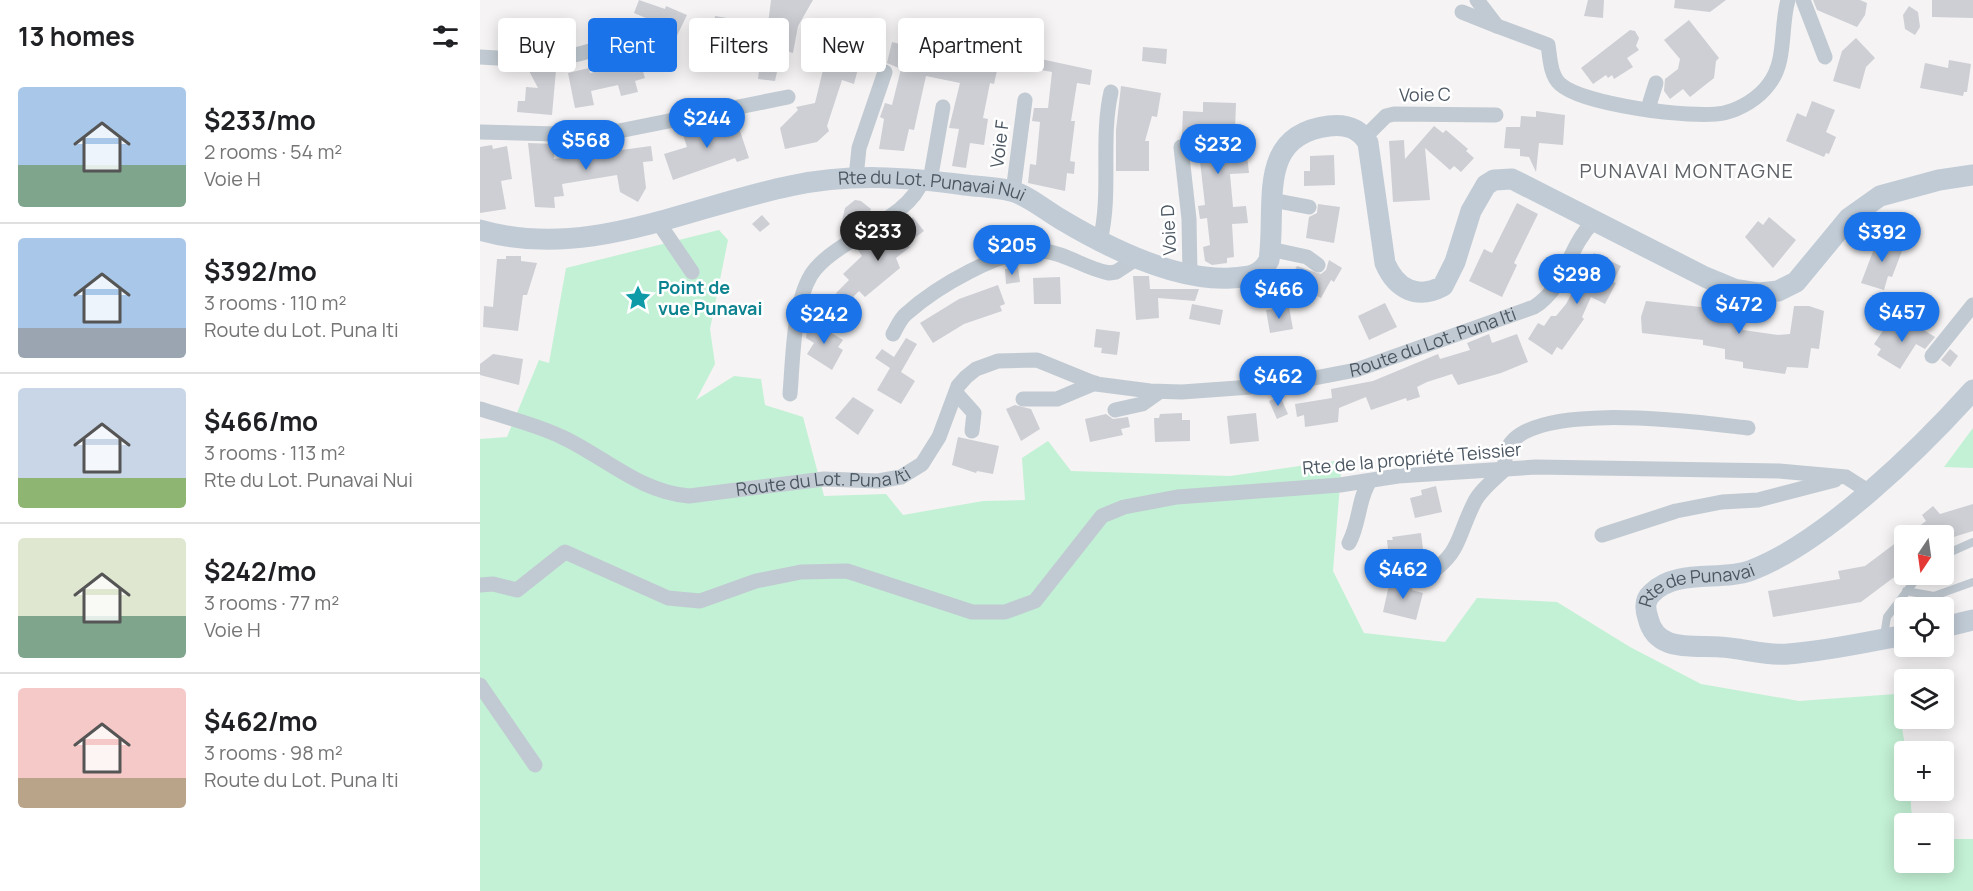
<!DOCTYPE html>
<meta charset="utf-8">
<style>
body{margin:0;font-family:Manrope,sans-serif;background:#f6f6f6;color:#202124;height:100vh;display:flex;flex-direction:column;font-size:22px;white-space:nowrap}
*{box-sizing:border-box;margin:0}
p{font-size:20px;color:#757577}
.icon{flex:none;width:33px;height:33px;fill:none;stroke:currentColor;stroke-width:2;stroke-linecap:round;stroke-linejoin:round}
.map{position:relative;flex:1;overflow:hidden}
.side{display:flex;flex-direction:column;background:#fff;width:480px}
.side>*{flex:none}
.guide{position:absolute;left:18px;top:18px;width:570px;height:54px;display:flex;gap:12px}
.needle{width:39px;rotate:193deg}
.fabs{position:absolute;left:1414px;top:525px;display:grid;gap:12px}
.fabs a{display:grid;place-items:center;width:60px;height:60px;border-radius:6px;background:#fff;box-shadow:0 3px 15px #0003;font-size:30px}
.price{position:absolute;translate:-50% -51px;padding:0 14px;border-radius:21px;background:#1a73e8;color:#fff;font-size:20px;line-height:39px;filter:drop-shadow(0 2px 3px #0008)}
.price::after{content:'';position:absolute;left:50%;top:36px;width:18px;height:14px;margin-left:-9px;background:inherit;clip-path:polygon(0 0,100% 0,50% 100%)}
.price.selected{background:#222;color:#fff}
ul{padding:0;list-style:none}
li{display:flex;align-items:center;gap:18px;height:150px;padding:0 18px}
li+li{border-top:2px solid #e0e0e0}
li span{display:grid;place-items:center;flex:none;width:168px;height:120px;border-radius:6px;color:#555}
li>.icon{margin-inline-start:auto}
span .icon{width:72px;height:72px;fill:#fffc;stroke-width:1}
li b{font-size:26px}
h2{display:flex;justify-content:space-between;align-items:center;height:72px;padding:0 18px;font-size:26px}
.chip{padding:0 21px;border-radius:6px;background:#fff;box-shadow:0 3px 15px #0003;font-size:21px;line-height:54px}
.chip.selected{background:#1a73e8;color:#fff}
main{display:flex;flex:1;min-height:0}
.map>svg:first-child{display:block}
.green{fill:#c3f1d5}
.building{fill:#cdcfd5}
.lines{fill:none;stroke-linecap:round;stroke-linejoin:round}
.service{stroke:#c1cad2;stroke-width:8}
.minor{stroke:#c1cad2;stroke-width:15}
.secondary{stroke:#c1cbd6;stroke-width:21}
.labels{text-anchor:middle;stroke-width:5;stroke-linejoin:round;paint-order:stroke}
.street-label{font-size:18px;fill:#4a5661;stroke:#fff}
.culture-label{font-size:18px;font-weight:bold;fill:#0d838f;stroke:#fff;text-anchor:start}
.neighbourhood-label{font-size:20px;letter-spacing:1.5px;fill:#5f6368;stroke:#fff}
</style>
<main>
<section class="side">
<h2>13 homes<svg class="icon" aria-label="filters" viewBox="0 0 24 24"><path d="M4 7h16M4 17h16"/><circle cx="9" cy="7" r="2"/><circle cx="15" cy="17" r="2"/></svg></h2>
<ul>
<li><span style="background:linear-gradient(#a9c7e8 65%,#7fa58c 0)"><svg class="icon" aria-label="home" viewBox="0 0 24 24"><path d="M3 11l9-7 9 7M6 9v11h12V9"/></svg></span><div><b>$233/mo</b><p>2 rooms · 54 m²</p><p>Voie H</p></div></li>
<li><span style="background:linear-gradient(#a9c7e8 75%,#9aa5b1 0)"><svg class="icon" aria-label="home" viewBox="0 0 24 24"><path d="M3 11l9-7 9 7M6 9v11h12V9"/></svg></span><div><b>$392/mo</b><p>3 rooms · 110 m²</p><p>Route du Lot. Puna Iti</p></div></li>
<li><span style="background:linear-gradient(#c9d6e8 75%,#8fb573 0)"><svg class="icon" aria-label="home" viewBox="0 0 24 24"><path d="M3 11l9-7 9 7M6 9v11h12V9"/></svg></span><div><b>$466/mo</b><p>3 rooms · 113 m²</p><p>Rte du Lot. Punavai Nui</p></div></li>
<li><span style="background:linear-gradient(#dfe7d0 65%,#7fa58c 0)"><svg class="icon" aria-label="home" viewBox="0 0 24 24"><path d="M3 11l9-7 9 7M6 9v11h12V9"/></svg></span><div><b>$242/mo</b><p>3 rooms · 77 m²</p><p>Voie H</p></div></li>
<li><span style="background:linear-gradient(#f6c9c9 75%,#b9a48a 0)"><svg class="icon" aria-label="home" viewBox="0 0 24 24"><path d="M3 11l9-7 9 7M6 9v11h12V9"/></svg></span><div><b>$462/mo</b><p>3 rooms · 98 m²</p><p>Route du Lot. Puna Iti</p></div></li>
</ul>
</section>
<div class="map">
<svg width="1493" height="891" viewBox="0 0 1493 891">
<rect width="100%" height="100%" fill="#f5f3f3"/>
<!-- green -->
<path class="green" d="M239,230L248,240L230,329L235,364L216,400L254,376L281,379L285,405L323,417L344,496L406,494L423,515L503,501L545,500L542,458L568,441L591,471L750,476L862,460L853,571L884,633L965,642L997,598L1077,602L1150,647L1221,684L1319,701L1416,694L1426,751L1425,790L1430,791L1432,819L1441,823L1425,824V862H1464V835L1473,839H1493V891H0V439L27,437L59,360L69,363L86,268Z
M1493,428V468L1464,467Z"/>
<!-- building -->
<path class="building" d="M159,0L185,9L186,6L207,15L190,50L165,40L173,21L154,13Z
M291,0H333L318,26L313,53L306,51L303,68L298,67L295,81L278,79L280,63L283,64Z
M1108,0H1124L1123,18L1104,16Z
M1195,0H1246L1230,12L1194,8Z
M1333,0H1380L1387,3L1385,15L1377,27L1337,10Z
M1452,0H1493V18L1452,17Z
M1429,6L1438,12L1440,27L1435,35L1425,29L1423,15Z
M235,16L259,20L257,30L263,31L259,53L229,48Z
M1209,20L1239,58L1236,61L1234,78L1210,97L1203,89L1190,99L1184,91L1185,79L1198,69L1200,59L1184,40Z
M1150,30L1155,31L1159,38L1156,46L1159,50L1147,58L1153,67L1134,79L1132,75L1128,78L1126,75L1113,84L1101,68Z
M1376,38L1395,58L1386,67L1380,89L1353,81L1362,51Z
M350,41L378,48L376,56L381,57L374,84L362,80L347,126L349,131L337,142L305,149L300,128L318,110L316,107L335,103Z
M412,42L450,52L448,61L483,68L486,50L520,57L514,84L510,83L503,118L508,119L504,145L490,143L486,168L472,166L479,129L469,128L480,83L446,76L434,130L429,129L424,151L399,149L404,119L400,117L405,103L412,105L421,69L407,63Z
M160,44L163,58L159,59L165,78L155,81L158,92L141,96L138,85L111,91L114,105L95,108L88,73L109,68L110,73L148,64L144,48Z
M663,47L687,49L686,64L662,61Z
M556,58L612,70L610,85L597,83L591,121H595L590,161L595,162L594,174L587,173L585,191L548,183L550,164L556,165L560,122L552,121L554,108H568L572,72L555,69Z
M1469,60L1491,64L1487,92H1484L1483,96L1440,88L1445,63L1468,68Z
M48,69L76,70L72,115L37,112L38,101H45L46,87L58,88Z
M641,86L681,93L677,117L672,116L665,141H669V171H636V130Z
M1332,101L1355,110L1346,132L1356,137L1349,154L1346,153L1344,157L1306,141L1317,113L1326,117Z
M723,102L756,103L754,156L767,155L769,173L750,174L753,207L766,206L768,223L752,224L754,257L747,258V263L732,265L725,261L723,247L730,245L727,218L720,219L718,206L725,205L717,135H702L703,111L723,112Z
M1056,111L1085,115L1083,145L1059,143L1056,172L1049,157L1040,156V149L1024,148L1026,127H1040L1041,116L1056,117Z
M256,119L269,158L257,162L255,158L193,180L184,154L207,147L202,132Z
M954,126L963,133L966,130L988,149L986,151L994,158L981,172L974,166L970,170L945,148L950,200L913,202L909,141L924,140L925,159Z
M48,143L75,144L74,159L171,146L173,161L163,162L166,188L158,202L140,192L137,175L82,184L84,196L74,197L75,208L55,207Z
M12,145L13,149L27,146L32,179L21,181L26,209L0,213V147Z
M854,155L855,185L824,186V171H830V156Z
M375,200L381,201L391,209L387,219L380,224L372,223L360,229L365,208Z
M1037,203L1058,214L1034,263L1037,265L1022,297L989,281L1004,249L1012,253Z
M838,204L860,207L854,243L826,238L829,217L837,213Z
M282,215L290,224L280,232L272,224Z
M433,217L444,231L427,244L430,247L416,258L420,268L385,297L379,291L367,303L356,293L369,280L363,274L382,256L378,250L387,243L392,248Z
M1289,217L1316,240L1293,268L1265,237L1278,221L1283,225Z
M1400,233L1417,239L1413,248L1422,251L1412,277L1408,276L1404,290L1381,283Z
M1114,253L1141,266L1133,282L1136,283L1125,304L1111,297L1102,317L1104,319L1082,350L1077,347L1072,355L1048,339L1058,323L1064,326L1071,316H1076L1086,304Z
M26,256H41V261L57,263L47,295H43L38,331L3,327L4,306L13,307L17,259H26Z
M849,260L862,268L854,282L851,280L841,298L808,282L817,266L841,274L846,270Z
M538,267L540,282L526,284L525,269Z
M653,276H669L670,289H719L715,301L678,298L679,318L656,320Z
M580,277L581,304H554L553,278Z
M518,285L525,304L520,306L522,311L484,324L453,343L440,323L479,299Z
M793,288V299L775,300L774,289Z
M1166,301L1239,309V314L1263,322V330L1298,335L1310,334L1314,306H1329L1344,311L1339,349L1331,348L1328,368L1307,367L1305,374L1263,368V362L1245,359V349L1223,345V340L1162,333L1161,317Z
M905,303L917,327L889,340L878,316Z
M712,304L743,310L740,325L709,319Z
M809,307L813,329L790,333L786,310Z
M329,319L363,340L358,347L363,350L352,370L327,354L334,343L326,338Z
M1428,320L1455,337L1445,349L1436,344L1420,369L1397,355L1401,349L1394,344L1406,326L1416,332L1419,329L1421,331Z
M616,329L640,332L637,355L621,353L622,348L614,347Z
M1009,334L1012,343L1037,334L1048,362L1021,373L978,385L972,374L947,382L937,387L940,397L927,401L926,398L891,410L886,397L859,408L858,422L825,427L824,415L817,417L815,404L852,398L851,389L893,381L958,354L960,359L990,350L987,343Z
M426,338L437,344L421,372L435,381L421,404L397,390L410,368L395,358L402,349L414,357Z
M1470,349L1478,356L1470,367L1461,360Z
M13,354L43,359L39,385L0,375V364Z
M800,396L808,414L797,419L789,401Z
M373,397L394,410L378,435L355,418Z
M535,405L551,409L560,429L541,441L526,409Z
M702,413V420H710V441L675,442L674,418H679L680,414Z
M776,413L779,441L750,444L747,416Z
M626,414L633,419L648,417L650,427L641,429L643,435L610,442L605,419Z
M478,437L519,446L513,474L497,471L496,473L472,465Z
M956,486L962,512L935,518L930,498L942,495L941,490Z
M1493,504V531L1464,540V536H1426L1446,521L1442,515L1453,506L1460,514Z
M941,533L944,557L934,558V561L914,564L915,559H909L907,540H913L912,537Z
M1425,536V569L1381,602L1293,617L1288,591L1360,579L1358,571L1385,566Z
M916,577L934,582L932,590L943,593L936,620L903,612L909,585L917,587Z"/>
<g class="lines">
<!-- service -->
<path class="service" d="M1464,555L1493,542
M1426,591L1454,596L1493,582
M1404,636L1407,617L1440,574"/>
<!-- minor -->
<g class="minor">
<path d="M997,0L1017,26L1068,45C1070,57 1070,75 1080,84C1103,105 1212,119 1244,113C1261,109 1279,98 1289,84C1307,61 1300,27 1308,0"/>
<path d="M1323,0L1345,57"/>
<path d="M982,12L1017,26"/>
<path d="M0,57C48,60 97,64 140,37"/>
<path d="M1171,110L1170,102L1176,83"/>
<path d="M0,132L119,135L308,97"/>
<path d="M884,138L906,116L914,114L1016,115"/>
<path d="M701,147L709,219L710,275"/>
<path d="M376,177L379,148L405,72"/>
<path d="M450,181L463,107"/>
<path d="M533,192L545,100"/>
<path d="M792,200L829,207"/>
<path d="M178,222L212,272"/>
<path d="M620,241C632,192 620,141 631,92"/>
<path d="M790,249L827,257L838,265"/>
<path d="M413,334C417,327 420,319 426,314C455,288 522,247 563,251C586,253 606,269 629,273L636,272L659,257"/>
<path d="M1452,356L1493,305"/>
<path d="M476,393L494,413L492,431"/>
<path d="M310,394C313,359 313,305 331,275C354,239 430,220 442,180"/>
<path d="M543,399H577L615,383"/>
<path id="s1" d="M0,409C28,418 58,425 84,438C126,458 160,492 209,496L344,479L398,481L421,477L442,464L459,437L478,386L486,377L496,369L518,361L557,360L616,384L670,391L702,392L798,385L876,370L1054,307C1087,286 1086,250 1113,222"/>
<path d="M635,410L662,404L679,392"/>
<path d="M1122,535L1196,511L1242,502L1278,500L1355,480"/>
<path d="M869,543C880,523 878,498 890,481"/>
<path d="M944,579C983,549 974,544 994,503C1000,490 1015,479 1025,469C1025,463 1024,456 1027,450C1047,398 1223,423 1268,428"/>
<path d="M0,585L13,584L37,590L85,552L188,598L220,601L276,581L321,572L367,571L492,612H525L555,601L622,516L644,507L697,497L860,485L918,476L1056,467L1299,471L1366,477L1388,491"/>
<path d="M0,685L55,765"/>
</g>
<!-- secondary -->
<g class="secondary">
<path id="s2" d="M0,230C106,261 207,207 310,186C370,173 426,177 485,185C500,187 516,187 531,191C548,195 566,211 582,220C629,248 696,281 751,278C769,277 781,276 789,260C797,205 775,135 849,126C866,124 879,128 888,143L905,263C916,289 937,300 963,286L975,262L991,211L1006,185L1014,180L1032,179L1225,277L1254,289L1279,293L1298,291L1316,282L1369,218L1400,196L1459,180L1493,175"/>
<path d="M1464,627L1493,620"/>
<path id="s3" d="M1425,635C1387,642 1347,651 1308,654C1286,656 1262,648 1240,647C1213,645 1176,653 1168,618C1165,609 1164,600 1172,593C1197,568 1242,582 1272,570C1345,542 1441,448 1493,390"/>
</g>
</g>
<!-- icons -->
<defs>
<g id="sight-bare" transform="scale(2.07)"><path d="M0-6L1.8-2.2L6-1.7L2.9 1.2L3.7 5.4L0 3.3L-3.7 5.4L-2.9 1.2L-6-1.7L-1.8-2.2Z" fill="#0f9aa8" stroke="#fff" stroke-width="2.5" paint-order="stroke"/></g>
</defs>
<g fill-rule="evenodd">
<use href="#sight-bare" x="158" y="298"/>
</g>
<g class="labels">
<!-- street labels -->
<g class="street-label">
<text transform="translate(945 95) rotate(-1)" y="6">Voie C</text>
<text transform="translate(520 144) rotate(-83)" y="6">Voie F</text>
<text dy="6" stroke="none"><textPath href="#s2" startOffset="460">Rte du Lot. Punavai Nui</textPath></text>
<text transform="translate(689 230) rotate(-93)" y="6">Voie D</text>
<text dy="6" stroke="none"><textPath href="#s1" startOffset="1047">Route du Lot. Puna Iti</textPath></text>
<text transform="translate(932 459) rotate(-5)" y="6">Rte de la propriété Teissier</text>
<text dy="6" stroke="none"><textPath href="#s1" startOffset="363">Route du Lot. Puna Iti</textPath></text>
<text dy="6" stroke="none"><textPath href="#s3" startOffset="345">Rte de Punavai</textPath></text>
</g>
<!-- culture labels -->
<g class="culture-label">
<text x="178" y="294">Point de<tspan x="178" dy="21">vue Punavai</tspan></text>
</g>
<!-- neighbourhood labels -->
<g class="neighbourhood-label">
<text x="1207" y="178">PUNAVAI MONTAGNE</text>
</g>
</g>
</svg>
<div class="fabs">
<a><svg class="needle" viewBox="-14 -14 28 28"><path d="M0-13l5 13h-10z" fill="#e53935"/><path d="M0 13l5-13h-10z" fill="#757577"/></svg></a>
<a><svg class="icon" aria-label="locate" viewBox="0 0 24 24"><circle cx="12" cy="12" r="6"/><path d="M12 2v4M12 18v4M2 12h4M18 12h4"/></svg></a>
<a><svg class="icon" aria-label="layers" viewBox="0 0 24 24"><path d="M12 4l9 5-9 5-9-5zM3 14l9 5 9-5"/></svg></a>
<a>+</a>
<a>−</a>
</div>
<b class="price" style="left:227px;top:149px">$244</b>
<b class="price" style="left:106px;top:171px">$568</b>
<b class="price" style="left:738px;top:175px">$232</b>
<b class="price selected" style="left:398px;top:262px">$233</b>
<b class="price" style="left:1402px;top:263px">$392</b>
<b class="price" style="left:532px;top:276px">$205</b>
<b class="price" style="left:1097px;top:305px">$298</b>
<b class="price" style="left:799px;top:320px">$466</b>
<b class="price" style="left:1259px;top:335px">$472</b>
<b class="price" style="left:1422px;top:343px">$457</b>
<b class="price" style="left:344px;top:345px">$242</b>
<b class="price" style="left:798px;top:407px">$462</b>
<b class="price" style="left:923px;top:600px">$462</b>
<div class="guide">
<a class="chip">Buy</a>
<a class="chip selected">Rent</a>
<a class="chip">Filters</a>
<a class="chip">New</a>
<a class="chip">Apartment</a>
</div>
</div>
</main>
